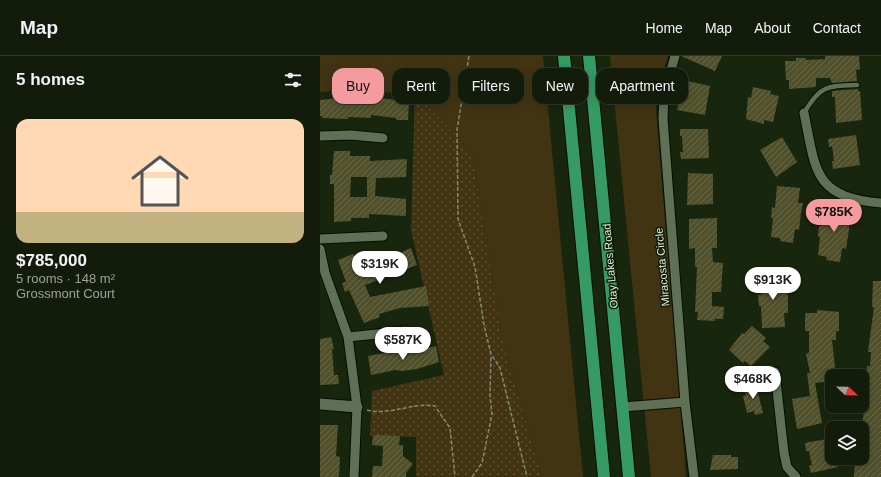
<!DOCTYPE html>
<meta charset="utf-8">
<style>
body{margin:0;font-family:Arial,sans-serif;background:#1c2513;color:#f1f3f6;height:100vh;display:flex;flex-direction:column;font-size:15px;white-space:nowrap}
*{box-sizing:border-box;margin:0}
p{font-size:13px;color:#9da19c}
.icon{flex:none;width:22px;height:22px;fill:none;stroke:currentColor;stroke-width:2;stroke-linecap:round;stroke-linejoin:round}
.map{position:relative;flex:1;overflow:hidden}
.side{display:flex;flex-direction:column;background:#131c0a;width:320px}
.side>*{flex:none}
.banner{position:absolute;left:12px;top:12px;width:380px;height:36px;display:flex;gap:8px}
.needle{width:26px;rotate:112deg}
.tools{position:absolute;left:505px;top:313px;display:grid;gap:8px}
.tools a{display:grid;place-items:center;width:44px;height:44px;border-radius:8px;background:#131c0a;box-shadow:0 2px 10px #0003,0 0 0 1px #323a2b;font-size:20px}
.price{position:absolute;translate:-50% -34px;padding:0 9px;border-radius:14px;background:#fff;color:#222;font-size:13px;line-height:26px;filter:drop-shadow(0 1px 2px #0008)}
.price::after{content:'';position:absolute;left:50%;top:24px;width:12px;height:9px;margin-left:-6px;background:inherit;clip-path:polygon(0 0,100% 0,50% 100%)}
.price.current{background:#f59b9f;color:#111}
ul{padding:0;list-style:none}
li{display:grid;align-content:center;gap:8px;height:212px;padding:0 16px}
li+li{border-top:1px solid #323a2b}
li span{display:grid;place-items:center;height:124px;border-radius:12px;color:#555}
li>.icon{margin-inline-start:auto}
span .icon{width:72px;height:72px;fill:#fffc;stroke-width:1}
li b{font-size:17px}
h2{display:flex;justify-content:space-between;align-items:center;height:48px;padding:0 16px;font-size:17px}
.pill{padding:0 14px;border-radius:12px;background:#131c0a;box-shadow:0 2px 10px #0003,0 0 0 1px #323a2b;font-size:14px;line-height:36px}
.pill.current{background:#f59b9f;color:#111}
header{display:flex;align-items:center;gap:24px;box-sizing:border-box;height:56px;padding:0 20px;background:#131c0a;border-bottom:1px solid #323a2b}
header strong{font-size:19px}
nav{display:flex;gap:22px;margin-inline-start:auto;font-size:14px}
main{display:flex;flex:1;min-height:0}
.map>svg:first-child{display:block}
.green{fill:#423412}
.park{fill:url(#park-dots)}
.building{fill:url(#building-hatch);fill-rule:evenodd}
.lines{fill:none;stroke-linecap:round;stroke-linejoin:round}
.service-casing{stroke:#040e00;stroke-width:6}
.minor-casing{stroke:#040e00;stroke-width:11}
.tertiary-casing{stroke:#040e00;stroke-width:13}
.primary-casing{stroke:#040e00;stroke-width:14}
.path{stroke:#7f8a76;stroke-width:1.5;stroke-dasharray:4 2;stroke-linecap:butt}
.service{stroke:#607055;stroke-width:4.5}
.minor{stroke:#607055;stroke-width:9}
.tertiary{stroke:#607055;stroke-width:11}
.primary{stroke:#359b63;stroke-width:12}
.labels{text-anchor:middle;stroke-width:3;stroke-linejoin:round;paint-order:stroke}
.street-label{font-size:11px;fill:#e3eddd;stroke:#101c06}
</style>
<header>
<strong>Map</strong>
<nav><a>Home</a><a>Map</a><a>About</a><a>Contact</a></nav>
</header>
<main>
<section class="side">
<h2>5 homes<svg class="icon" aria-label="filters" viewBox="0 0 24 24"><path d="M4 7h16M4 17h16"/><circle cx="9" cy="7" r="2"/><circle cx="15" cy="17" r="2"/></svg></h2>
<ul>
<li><span style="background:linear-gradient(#ffd9b3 75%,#c2b280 0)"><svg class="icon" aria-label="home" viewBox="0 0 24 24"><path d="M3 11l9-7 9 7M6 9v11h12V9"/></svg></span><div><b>$785,000</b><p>5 rooms · 148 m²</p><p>Grossmont Court</p></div></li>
</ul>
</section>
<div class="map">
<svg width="561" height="421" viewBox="0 0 561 421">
<defs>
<pattern id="park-dots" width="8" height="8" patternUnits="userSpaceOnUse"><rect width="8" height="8" fill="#423412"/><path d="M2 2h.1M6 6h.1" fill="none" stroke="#5d5234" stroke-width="1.8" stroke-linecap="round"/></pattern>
<pattern id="building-hatch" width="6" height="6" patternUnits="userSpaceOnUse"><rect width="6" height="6" fill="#50512c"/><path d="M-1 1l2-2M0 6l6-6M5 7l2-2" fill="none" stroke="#696a4a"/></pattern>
</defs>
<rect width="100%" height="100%" fill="#19260e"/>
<!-- green -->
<path class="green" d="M0,0H223L263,421H222L183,287L152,97L95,37L12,35L0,36Z
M290,0H348L335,42L366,421H331Z"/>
<!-- park -->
<path class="park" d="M95,37L152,97L183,287L222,421H96V381L50,380L52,335L124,319L91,174Z"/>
<!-- building -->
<path class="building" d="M361,0H402L395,15Z
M505,0H539L540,13L536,14L537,25L512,27L510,22H496V31L469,33V24H466L465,5H476V2H486V4L505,3Z
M363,24L390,30L385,59L357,54L359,47H361L364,32H362Z
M433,31L451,35L450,38L459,40L453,66L444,64V68L426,63L428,41L431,42Z
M538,33V35H540L542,64L516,67L515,41H512V35Z
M46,36L59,38L58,42L77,44V41L89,44L88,64H76V62L51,59V62L28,61V63L2,62V60H0V44L20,42L44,45Z
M360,73H388L389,102L361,103L360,96H363L362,80H360Z
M536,79L540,109L513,113L512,105H514L512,90L509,91L508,83Z
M462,81L477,106L456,121L440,94Z
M14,95H30V100H50V105L87,103L86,121L56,122L55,140L86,143V160L49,158V162H31V165L14,166V128H10V119H12ZM31,121H47V141H30Z
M368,117L393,118V148L367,149Z
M457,130L480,132L478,147H483L481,157L479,174L475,173L473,187L460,185V182L451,181L453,162H451L452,151L455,152Z
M514,150L528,152L525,166L530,167L526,193L522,192L520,206L506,204L507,201L498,199L500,181L498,180L499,170H502L504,152L514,153Z
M397,162V192H392L393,206L403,207L401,236H392V250L404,251L403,263H395V265L377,264L378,256H375L377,211H375V192L369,193V163Z
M91,192L97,209L45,229L50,241L106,230L109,250L80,252L59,258L60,261L44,267L29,234L25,236L22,227L26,226L18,204L33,198L37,204L41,202L43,208L55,203L58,207Z
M463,216V230H467L468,240V257H464L465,271L442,272L441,250H439L438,239H441L440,220H449V217Z
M553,225H561V421H534L535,402H542V371L544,353H546L547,338H545V331L547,310H550L551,296H548L554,251H552Z
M497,254L519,256V275H516V284H512L516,320H512V325L495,327L502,367L477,373L472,343L490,340L487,317H490L486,298L489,297V275H485V259L486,257H497Z
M432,270L446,282L443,285L450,291L431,310L425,305L423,307L409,294L422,277L424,278Z
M11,281L14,293H12L14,319H18L19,328L0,329V283Z
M116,290L119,306L97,313L82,315L75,314L51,319L48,300L81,294L82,298Z
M436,329L443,357L435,359L434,355L427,357L423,340L426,339L424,332Z
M0,369H18L16,400L20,401L19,420L17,421H0Z
M55,379L80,380L79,389H83V400L93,408L86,417V421H52L53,410H62L63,390L52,389L53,380Z
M512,382V402H517L518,411L491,417L489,410L492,409L489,395H486L485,387Z
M393,399H411V401H418V413L390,414Z"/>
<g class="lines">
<!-- service casing -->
<g class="service-casing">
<path id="service" d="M484,57C500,30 506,30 537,29"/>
</g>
<!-- minor casing -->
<g class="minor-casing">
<path id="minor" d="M355,0L344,39L343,63L365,346L374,421
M484,57C496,115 493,141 561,147
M0,80L31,79L63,82
M0,183L63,180
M0,193L5,217L28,281L37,351L34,421
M28,281L86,275
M455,316L464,397L467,411L476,421
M303,351L365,346"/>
</g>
<!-- tertiary casing -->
<g class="tertiary-casing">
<path id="tertiary" d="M0,348L37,351"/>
</g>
<!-- primary casing -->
<g class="primary-casing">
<path id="primary" d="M244,0L284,421
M269,0L309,421"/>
</g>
<!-- path -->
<path class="path" d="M149,0L137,74L138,163L155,211L164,269L171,298L180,312L207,421
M47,354C69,360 93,346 115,350L130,372L135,421
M152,421L162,407L172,358L170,339L171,300"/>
<!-- service -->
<use href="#service" class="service"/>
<!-- minor -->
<use href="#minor" class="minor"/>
<!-- tertiary -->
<use href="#tertiary" class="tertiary"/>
<!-- primary -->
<use href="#primary" class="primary"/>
</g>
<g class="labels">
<!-- street labels -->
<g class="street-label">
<text transform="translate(290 210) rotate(-95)" y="4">Otay Lakes Road</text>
<text transform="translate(342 211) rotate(-95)" y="4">Miracosta Circle</text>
</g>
</g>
</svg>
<div class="tools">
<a><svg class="needle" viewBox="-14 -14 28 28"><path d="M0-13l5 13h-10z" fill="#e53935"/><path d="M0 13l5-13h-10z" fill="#9da19c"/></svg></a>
<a><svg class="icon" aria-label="layers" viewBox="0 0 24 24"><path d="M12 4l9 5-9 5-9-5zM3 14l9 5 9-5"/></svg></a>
</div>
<b class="price current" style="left:514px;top:177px">$785K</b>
<b class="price" style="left:60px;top:229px">$319K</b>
<b class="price" style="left:453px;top:245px">$913K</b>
<b class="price" style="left:83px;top:305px">$587K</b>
<b class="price" style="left:433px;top:344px">$468K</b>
<div class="banner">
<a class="pill current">Buy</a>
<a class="pill">Rent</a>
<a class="pill">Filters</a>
<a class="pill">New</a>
<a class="pill">Apartment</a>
</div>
</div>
</main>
